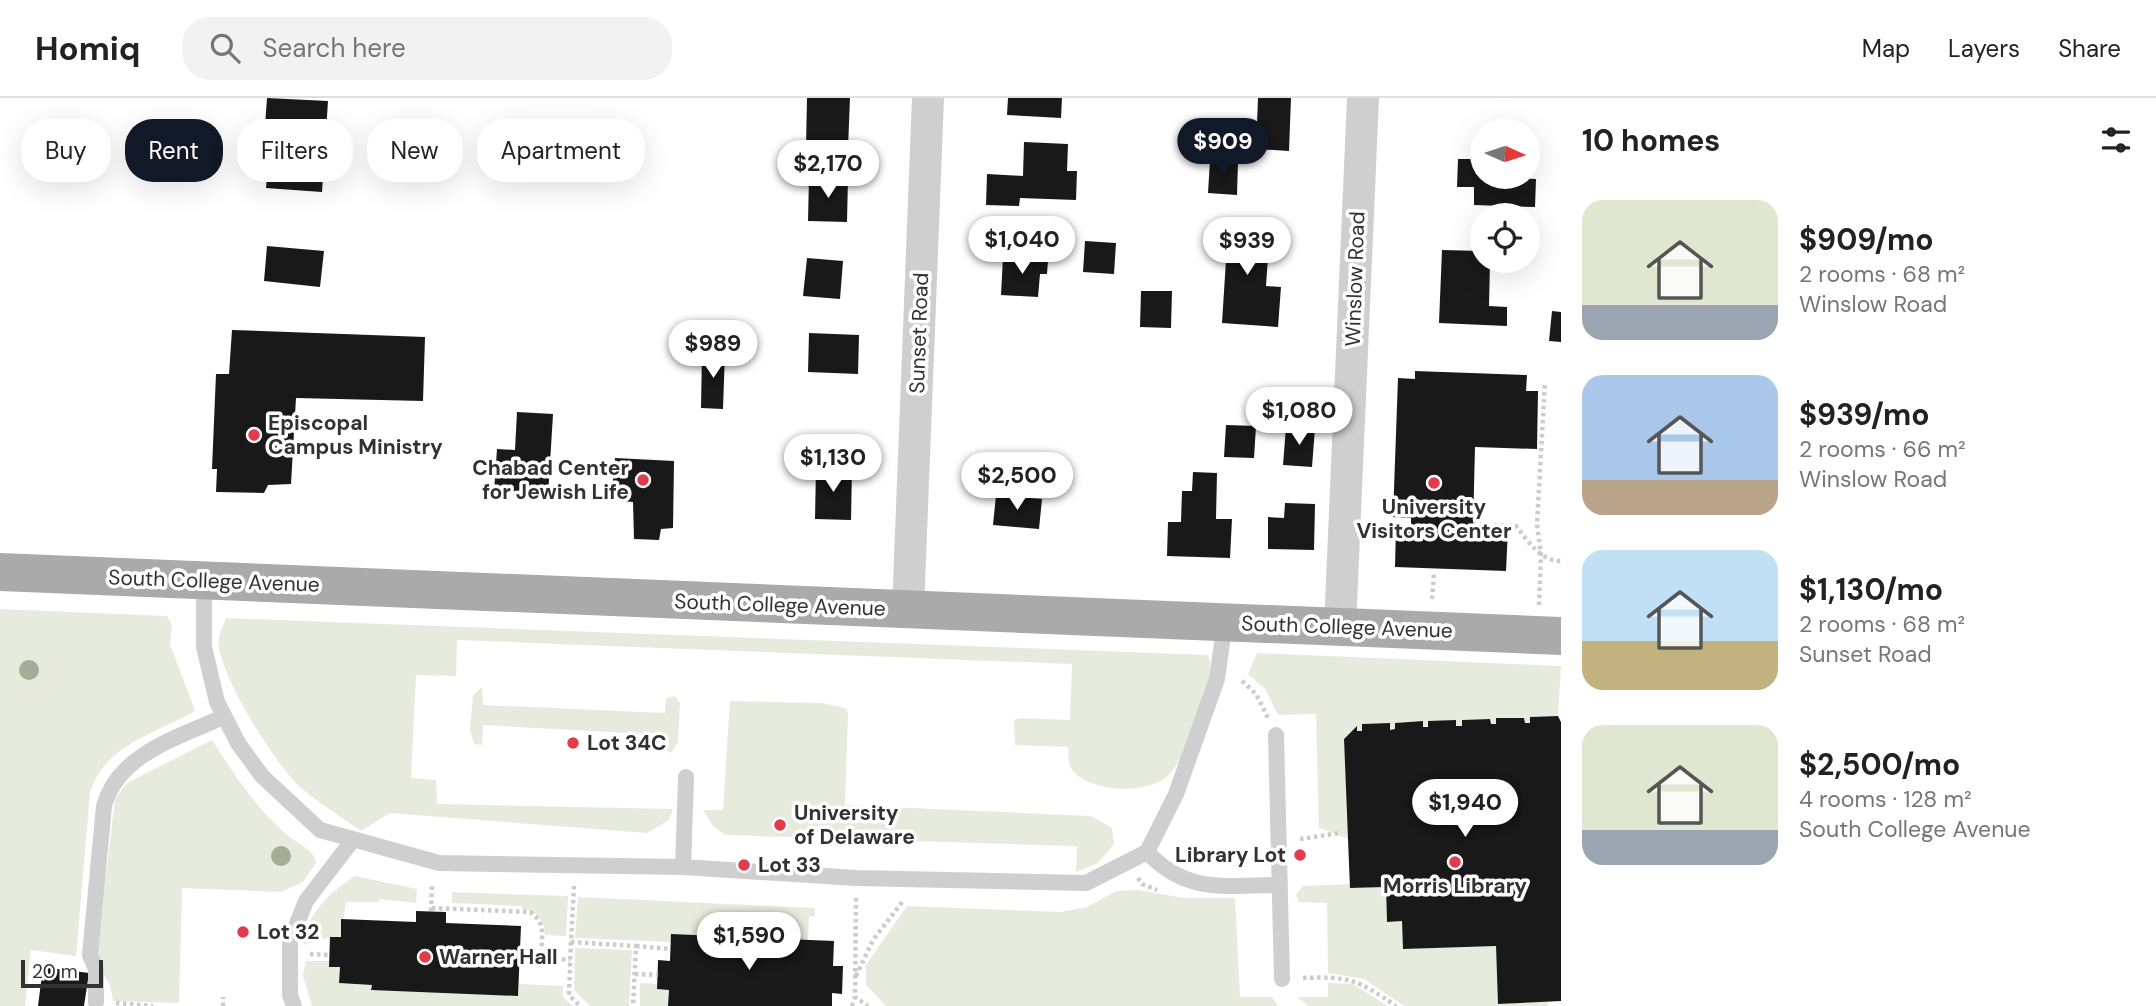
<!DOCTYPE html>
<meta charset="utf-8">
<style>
body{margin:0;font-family:"DM Sans",sans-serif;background:#f2f2f2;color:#222;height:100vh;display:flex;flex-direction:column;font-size:26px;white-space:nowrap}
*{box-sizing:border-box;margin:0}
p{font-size:23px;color:#767676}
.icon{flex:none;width:38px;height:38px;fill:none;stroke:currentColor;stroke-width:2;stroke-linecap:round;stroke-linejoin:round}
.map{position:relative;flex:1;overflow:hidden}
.drawer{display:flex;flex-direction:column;background:#fff;width:595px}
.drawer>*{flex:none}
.guide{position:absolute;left:21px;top:21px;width:665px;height:63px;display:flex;gap:14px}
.needle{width:46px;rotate:93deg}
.tools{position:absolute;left:1470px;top:21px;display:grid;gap:14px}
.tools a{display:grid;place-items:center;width:70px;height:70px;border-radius:50%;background:#fff;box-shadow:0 7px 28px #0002;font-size:35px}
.scale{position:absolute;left:21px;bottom:18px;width:82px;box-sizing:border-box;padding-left:7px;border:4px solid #323232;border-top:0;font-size:19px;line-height:24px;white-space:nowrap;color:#323232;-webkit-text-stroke:5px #fff;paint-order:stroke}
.price{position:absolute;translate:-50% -60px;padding:0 16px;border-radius:24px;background:#fff;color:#222;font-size:23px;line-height:46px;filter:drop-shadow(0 2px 4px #0008)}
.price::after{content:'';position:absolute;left:50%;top:42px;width:21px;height:16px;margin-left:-10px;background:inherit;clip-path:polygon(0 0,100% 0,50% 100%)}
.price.on{background:#111827;color:#fff}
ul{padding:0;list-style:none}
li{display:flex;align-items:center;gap:21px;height:175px;padding:0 21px}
li span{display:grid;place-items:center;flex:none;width:196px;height:140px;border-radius:21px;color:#555}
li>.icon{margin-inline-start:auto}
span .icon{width:84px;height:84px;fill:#fffc;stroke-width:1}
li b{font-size:30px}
h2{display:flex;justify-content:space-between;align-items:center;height:84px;padding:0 21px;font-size:30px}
.pill{padding:0 24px;border-radius:28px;background:#fff;box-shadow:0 7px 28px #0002;font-size:24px;line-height:63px}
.pill.on{background:#111827;color:#fff}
header{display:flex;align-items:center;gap:42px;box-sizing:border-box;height:98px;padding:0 35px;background:#fff;border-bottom:2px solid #e0e0e0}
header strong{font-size:33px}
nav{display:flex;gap:38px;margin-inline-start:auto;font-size:24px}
.search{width:490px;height:63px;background:#f2f2f2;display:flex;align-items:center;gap:18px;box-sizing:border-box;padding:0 24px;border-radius:28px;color:#767676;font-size:26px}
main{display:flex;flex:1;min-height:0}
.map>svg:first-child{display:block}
.green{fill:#e6ebde}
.building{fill:#191919}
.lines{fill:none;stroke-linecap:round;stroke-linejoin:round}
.path{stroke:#ccc;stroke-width:4.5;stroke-dasharray:3.5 3.5;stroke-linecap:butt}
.lane{stroke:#cfcfcf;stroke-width:16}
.street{stroke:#cfcfcf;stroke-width:32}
.primary{stroke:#aaa;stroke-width:38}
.tree{fill:#a3af95}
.poi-dot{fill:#e23b4e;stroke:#fff;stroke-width:2.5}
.labels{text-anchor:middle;stroke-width:7;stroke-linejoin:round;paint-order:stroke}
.street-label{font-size:21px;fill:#323232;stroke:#fff}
.poi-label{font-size:21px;font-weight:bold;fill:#323232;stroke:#fff;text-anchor:start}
</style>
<header>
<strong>Homiq</strong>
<div class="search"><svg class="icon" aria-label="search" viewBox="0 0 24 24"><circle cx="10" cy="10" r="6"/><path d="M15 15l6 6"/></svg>Search here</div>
<nav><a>Map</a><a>Layers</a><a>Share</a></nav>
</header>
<main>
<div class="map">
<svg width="1561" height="908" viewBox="0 0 1561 908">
<rect width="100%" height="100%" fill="#fff"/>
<!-- green -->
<path class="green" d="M0,511L167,518L172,527L170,546L195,613C155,636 104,647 90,695L76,858L31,852L25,908H0Z
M226,520L1208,557C1215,577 1206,594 1199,614C1191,638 1185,662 1165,680C1144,697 1086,694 1071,670C1067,664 1069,656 1068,649L1015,647L1014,622L1020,620L1070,622L1072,566L457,542L456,578L416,577L411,680L436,682L437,706L673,711L669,722L647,735L390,715L361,733C341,719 319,705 300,689C274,665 226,586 219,551C217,539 222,530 226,520Z
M1257,555L1561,568L1558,618L1530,619V625H1525L1524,620H1496V626H1491L1490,621L1462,622V628H1456V622L1423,629L1422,623L1396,625L1395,631L1390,632V625L1362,626V633H1357L1356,629L1344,641L1349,741L1319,730L1316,616L1278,617L1265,591L1248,576Z
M482,589L483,607L665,615L666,600L675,598L680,605L678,644L671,655L664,651V637L483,627L482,647L474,646L470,632L473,597Z
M730,603L822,605L845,610L848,614L845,707L1091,718L1112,730L1114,746L1098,765L1076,774L1077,749L1072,748L725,737L713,728L703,712H723Z
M212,642C234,676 255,709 286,736C295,745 315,751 316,765L303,784L281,794L182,790L179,905L113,903L110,887L96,863L115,701L127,685Z
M355,778L417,791L416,805L380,801L379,804H346L341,839H330L303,847C307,815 329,795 355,778Z
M1350,786L1351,790L1386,789L1387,824L1402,823L1403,851L1496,848L1499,906L1548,903V908H1404L1364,881L1328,875L1327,805L1299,804L1296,796L1303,788Z
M1137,792L1184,800H1235L1240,899H1272L1278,908H886L866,887V867L907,808L1061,814L1087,809L1116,793Z
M452,794L568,798L566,838L545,837C545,822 537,813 522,811V808L452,805Z
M578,799L815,810V818L809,819L808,842L671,844L575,840Z
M575,850L632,852L629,908H590L574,892Z
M306,863H329V869H340L339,885L372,887L371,891L518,898L519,886L563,888V899L573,908H312L303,878Z
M640,885L658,886L669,892L668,908H640Z
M1328,885L1353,886L1388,908H1308L1297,899H1328Z"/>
<!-- building -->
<path class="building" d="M267,0L328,3L322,94L266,90L269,54L295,56L297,30L265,28Z
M807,0H850L848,50L806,49Z
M1008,0H1062L1061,20L1007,17Z
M1258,0H1291L1289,53L1256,51Z
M1024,44L1068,46L1067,73H1077L1076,102L1020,100L1019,108L986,107L987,76L1023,78Z
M1458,61H1482V79L1536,81L1535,109L1474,107V89H1457Z
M1210,62L1238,64L1237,97L1208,95Z
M809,79L848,80L847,124L808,123Z
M1218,127L1270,131L1266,188L1281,189L1278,229L1222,225L1226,162L1216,161Z
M1085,143L1116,145L1114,176L1083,174Z
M267,148L324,153L320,189L264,183Z
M1442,152L1482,153V163H1490L1489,208L1507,209V228L1439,225Z
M1003,159L1048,162L1047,176H1040L1038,199L1001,197Z
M807,160L843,163L840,201L803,198Z
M1141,193H1172L1171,230L1140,229Z
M1552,213L1561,214V244L1549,243Z
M232,232L425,239L423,303L296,300L291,386L268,387L264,395L216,394L217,371H212L216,276H229Z
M809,235L859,237L858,276L808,274Z
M702,253H725L723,311L701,310Z
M1415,273L1527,277L1526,293H1538L1537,351L1475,349L1473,430L1508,431L1506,473L1395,469L1396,428L1411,429V420L1393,419L1398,280L1415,281Z
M517,314L553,316L548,398L494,394L497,351L515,352Z
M1226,327L1256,328L1254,360L1224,359Z
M1286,329L1315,330L1312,369L1283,367Z
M615,360L674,363L673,430L661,431L659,442L634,441L633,404L611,402Z
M816,369L852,370L851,422L815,421Z
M1193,374L1217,375L1216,421H1232L1230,460L1167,458L1168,424H1181L1182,393H1192Z
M996,397L1042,401L1039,431L993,427Z
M1285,405L1315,406L1314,452L1268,451V419L1284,420Z
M1558,618L1561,624V903L1498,906L1496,848L1403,851L1402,823L1387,824L1386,789L1350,790L1344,641L1357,628V633H1362V626L1390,625V632L1395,631V625L1423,623V629H1428V623L1456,622V628H1462V622L1490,621L1491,626H1496V620H1524L1525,625H1530V619Z
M416,813L446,814V825L521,828L518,898L371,892L372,887L339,885L340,869H329L330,839H341V821L416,824Z
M671,836L834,843L833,868H843L842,896L832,895V908H668L669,892L657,891L658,862L670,863Z
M43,869L89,875L84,908H38Z"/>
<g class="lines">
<!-- path -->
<path class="path" d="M1473,426L1516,428C1528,443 1540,463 1561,463
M1432,501L1434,475
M1539,507L1541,456L1537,426L1545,284
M1242,583L1256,596L1268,620
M1300,741L1340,735
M1138,780L1142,786L1157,792
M574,788L571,844L636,848L633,908
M856,800L855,899L868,908
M432,810L530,814C547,825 542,842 540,860
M431,813L432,788
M571,844L569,897L580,908
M636,848L670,851
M310,856L330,857
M520,858L570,862
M635,876L658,877
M856,878L873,842L903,803
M1303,880C1350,878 1358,882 1396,908
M116,905L153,908
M223,908V899
M852,908L855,899"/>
<!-- lane -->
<path class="lane" d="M204,483V549L217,604L238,645L262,678L320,732L439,765L683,769L856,780L1086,785L1147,754L1176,696L1217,581L1225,524
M1276,637L1282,881
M1147,754C1188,797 1226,787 1280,787
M683,769L686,679
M96,904V871L90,857L104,708C118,656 179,639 223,619
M294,908L290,897V843L306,803L352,743"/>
<!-- street -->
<path class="street" d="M908,512L928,0
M1340,529L1363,0"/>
<!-- primary -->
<path class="primary" d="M0,474L1561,538"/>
</g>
<!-- trees -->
<g class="tree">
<circle cx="29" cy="572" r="10"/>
<circle cx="281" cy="758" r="10"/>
</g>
<!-- markers -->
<g class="poi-dot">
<circle cx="254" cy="337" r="7"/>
<circle cx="643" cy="382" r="7"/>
<circle cx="1434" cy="385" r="7"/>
<circle cx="573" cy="645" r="7"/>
<circle cx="780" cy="727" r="7"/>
<circle cx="1300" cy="757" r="7"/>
<circle cx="1455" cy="764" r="7"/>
<circle cx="744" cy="767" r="7"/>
<circle cx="243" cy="834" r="7"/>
<circle cx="425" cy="859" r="7"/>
</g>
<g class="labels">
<!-- street labels -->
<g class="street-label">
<text transform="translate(1355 181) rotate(-88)" y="7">Winslow Road</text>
<text transform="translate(919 235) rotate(-88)" y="7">Sunset Road</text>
<text transform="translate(214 483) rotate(2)" y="7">South College Avenue</text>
<text transform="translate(780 507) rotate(2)" y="7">South College Avenue</text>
<text transform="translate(1347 529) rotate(2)" y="7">South College Avenue</text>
</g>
<!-- poi labels -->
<g class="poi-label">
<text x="268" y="332">Episcopal<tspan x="268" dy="24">Campus Ministry</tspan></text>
<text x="629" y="377" text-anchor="end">Chabad Center<tspan x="629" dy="24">for Jewish Life</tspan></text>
<text x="1434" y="416" text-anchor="middle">University<tspan x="1434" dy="24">Visitors Center</tspan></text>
<text x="587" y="652">Lot 34C</text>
<text x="794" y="722">University<tspan x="794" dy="24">of Delaware</tspan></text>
<text x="1286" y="764" text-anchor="end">Library Lot</text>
<text x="758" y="774">Lot 33</text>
<text x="1455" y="795" text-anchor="middle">Morris Library</text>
<text x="257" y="841">Lot 32</text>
<text x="439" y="866">Warner Hall</text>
</g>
</g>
</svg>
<div class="tools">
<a><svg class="needle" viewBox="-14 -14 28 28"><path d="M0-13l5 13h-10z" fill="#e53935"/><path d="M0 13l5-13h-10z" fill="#767676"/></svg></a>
<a><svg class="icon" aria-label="locate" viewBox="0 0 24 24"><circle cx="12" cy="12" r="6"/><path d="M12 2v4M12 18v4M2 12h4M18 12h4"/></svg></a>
</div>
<div class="scale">20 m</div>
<b class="price on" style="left:1223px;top:80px">$909</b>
<b class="price" style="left:828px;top:102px">$2,170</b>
<b class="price" style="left:1022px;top:178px">$1,040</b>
<b class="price" style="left:1247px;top:179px">$939</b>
<b class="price" style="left:713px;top:282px">$989</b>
<b class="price" style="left:1299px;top:349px">$1,080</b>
<b class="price" style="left:833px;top:396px">$1,130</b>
<b class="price" style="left:1017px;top:414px">$2,500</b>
<b class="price" style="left:1465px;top:741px">$1,940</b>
<b class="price" style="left:749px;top:874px">$1,590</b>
<div class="guide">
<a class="pill">Buy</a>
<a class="pill on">Rent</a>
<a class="pill">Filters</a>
<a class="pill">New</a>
<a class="pill">Apartment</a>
</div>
</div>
<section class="drawer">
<h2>10 homes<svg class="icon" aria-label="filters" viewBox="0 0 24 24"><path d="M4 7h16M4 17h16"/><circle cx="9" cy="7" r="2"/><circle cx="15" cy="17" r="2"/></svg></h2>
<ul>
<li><span style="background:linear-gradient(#dfe7d0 75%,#9aa5b1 0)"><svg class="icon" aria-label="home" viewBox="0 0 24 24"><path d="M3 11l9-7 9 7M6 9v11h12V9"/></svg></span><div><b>$909/mo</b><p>2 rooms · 68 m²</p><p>Winslow Road</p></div></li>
<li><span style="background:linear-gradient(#a9c7e8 75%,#b9a48a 0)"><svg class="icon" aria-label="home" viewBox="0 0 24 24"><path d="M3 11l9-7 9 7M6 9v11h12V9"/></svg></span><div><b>$939/mo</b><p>2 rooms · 66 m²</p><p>Winslow Road</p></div></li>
<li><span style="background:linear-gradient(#bfe0f5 65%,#c2b280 0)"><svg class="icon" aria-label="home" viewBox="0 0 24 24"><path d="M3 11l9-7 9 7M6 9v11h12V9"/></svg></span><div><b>$1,130/mo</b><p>2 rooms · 68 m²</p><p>Sunset Road</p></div></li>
<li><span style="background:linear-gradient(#dfe7d0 75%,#9aa5b1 0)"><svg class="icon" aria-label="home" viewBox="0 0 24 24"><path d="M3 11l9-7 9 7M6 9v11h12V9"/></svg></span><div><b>$2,500/mo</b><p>4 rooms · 128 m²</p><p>South College Avenue</p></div></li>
</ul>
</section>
</main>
